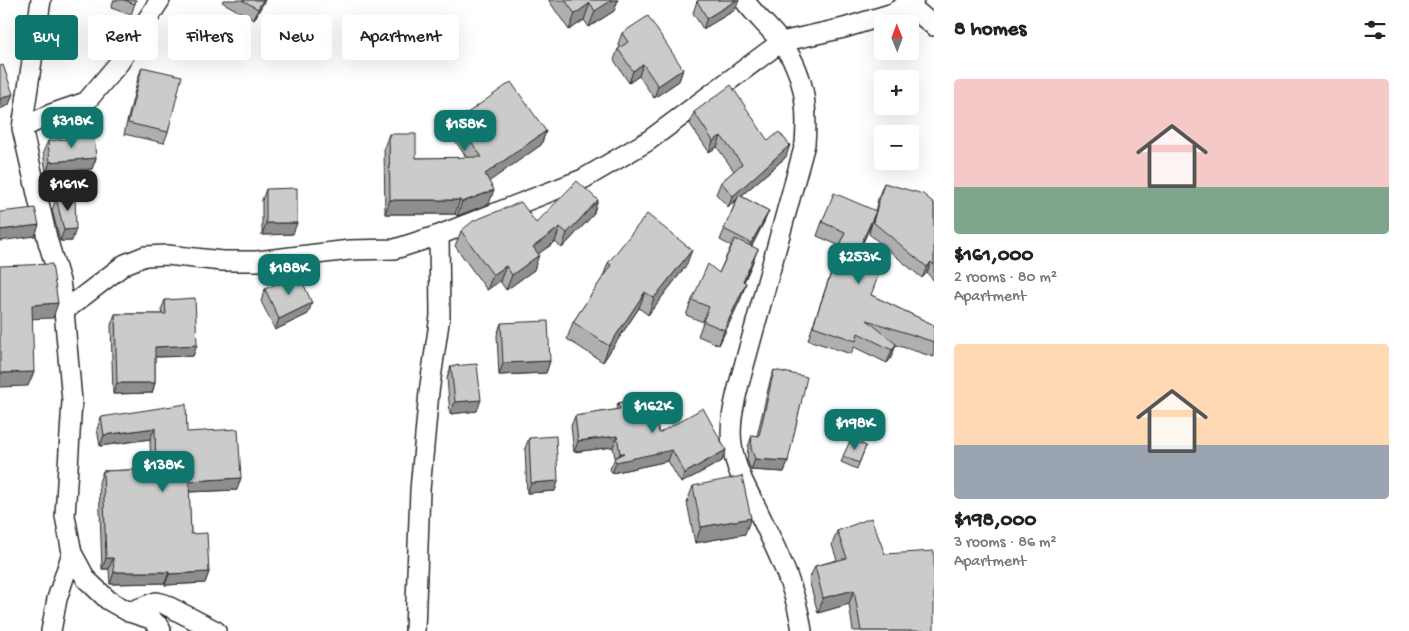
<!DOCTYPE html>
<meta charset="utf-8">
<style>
body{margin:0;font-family:"Gochi Hand",sans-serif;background:#f6f6f6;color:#222;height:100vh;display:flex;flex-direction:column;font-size:19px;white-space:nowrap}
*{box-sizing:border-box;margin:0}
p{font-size:16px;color:#767676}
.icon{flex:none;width:28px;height:28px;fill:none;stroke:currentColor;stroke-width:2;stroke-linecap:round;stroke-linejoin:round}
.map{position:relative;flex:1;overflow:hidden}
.sheet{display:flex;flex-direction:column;background:#fff;width:475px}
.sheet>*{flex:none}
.guide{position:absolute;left:15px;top:15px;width:475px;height:45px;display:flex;gap:10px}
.needle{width:32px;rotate:359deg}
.buttons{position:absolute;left:874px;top:15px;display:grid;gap:10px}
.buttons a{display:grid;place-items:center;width:45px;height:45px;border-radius:5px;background:#fff;box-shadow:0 5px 20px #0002;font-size:25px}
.price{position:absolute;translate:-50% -42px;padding:0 11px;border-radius:10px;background:#0f766e;color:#fff;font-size:16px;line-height:32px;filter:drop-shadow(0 1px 2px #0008)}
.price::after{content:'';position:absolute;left:50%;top:30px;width:15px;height:11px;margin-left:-8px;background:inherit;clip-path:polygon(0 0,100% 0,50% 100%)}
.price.selected{background:#222;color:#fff}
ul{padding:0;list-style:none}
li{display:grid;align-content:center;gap:10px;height:265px;padding:0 20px}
li span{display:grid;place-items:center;height:155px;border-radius:5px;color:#555}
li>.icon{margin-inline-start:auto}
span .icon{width:90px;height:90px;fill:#fffc;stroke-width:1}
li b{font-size:21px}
h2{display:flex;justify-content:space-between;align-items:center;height:60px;padding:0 20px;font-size:21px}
.pill{padding:0 18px;border-radius:5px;background:#fff;box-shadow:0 5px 20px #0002;font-size:18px;line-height:45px}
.pill.selected{background:#0f766e;color:#fff}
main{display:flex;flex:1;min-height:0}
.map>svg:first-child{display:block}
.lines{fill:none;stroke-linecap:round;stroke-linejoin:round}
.minor-casing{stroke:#2b2b2b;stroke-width:22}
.minor{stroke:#fff;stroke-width:19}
.wall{fill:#afafaf;stroke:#2b2b2b}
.shaded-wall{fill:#8e8e8e;stroke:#2b2b2b}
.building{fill:#cbcbcb;stroke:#2b2b2b}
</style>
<main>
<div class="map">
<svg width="934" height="631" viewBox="0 0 934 631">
<rect width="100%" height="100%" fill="#fff"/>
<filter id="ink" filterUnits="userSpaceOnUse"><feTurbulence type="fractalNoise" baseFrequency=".02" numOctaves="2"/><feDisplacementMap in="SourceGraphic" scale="10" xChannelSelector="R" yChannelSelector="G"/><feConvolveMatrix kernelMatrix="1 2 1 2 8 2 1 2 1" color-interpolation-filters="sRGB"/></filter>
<g filter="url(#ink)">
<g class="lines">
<!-- minor casing -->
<g class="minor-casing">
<path id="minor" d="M41,0L22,128L48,242L60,281L64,311L72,401L65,516L72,553L86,579L108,600L129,612L151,619L160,627L161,631
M744,0C755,15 769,27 780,41C805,72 808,107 805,144L739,384C734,404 729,424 732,445C735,468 746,488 757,509C776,549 796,587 802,631
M909,5L934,26
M22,128L51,114L86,102L119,63L160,0
M64,311L125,264L145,256L167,255L222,261H257L350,250L395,249L439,235L583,179L648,141L781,42L844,28L893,13L914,0
M129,612L156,602L164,604L216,631
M51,631L57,599L72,553
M415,631L420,490L429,392L440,316L439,235"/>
</g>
<!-- minor -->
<use href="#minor" class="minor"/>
</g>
<!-- wall -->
<path class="wall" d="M114,0H136L131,15L111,8Z
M223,0H265L254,20L222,2Z
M549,0H618L614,11L589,27L584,20L569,30L549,1Z
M699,0H739L735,10L703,29L693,13L697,1Z
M622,33L683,69L679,81L654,98L639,76L629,83L614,60L618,49L620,47L618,44Z
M142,67L168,132L164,143L124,134L138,78Z
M694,112L768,141L786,157L741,196L769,211L764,222L752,246V264L744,282L746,283L741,298L719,345L698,336L703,322L686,315L692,300L719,273L731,246L720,240L736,201L728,207L716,194L721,182L734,171L717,147L709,152L690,124Z
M456,121L546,131L541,145L489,181V204L457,216L455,214H385L384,148L389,134L416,158H467L451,135Z
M48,141L96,158L92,169L46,173L43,152Z
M884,183L934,203V281L927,273L922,278L869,234L874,214L854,262L871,295L934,325V357L896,345L891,358L887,363L854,347L851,354L808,340L840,246L817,236L822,222L875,211L879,195Z
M266,189L293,234L262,235V200Z
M56,198L72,241H60L52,210Z
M598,200L593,215L562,248L555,242L538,254L534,270L506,290L500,281L487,290L455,246L461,231L536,223Z
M608,263L686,266L648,315L639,308L603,362L567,339L573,322L602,279Z
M265,289L308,314L275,330L261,301Z
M165,300L197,345L193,356L155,357V383L152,393L113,394L111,325L115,314H162L161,310Z
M501,323L550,361L546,373L499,375L497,335Z
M451,366L477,411L450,414L447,378Z
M774,370L788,461L784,472L751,470L747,460L748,447L752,435L757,436L770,381Z
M618,403L645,414L659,433L726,450L722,461L681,483L668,461L612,473L610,469L615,458L613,447L574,452L571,426L575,416L616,410Z
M101,417L187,432L237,490L189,492L191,534L209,572L205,583L165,585V583L110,584L109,569H102L99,482L103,471L151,469L150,439L100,446L97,429Z
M529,438L558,481L555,491L527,493L525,448Z
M851,439L866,446L857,469L841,462Z
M693,486L745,534L695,543L687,502Z
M837,531L885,554L934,631H853L849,604L818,613L809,580L815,566L837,560L832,545Z"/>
<!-- shaded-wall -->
<path class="shaded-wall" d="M263,0H265L254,20L258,9Z
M609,0H618L614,11L589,27L595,11Z
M737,0H739L735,10L703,29L707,18Z
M590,3L584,20L569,30L575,14Z
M643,64L639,76L629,83L633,71Z
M683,69L679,81L654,98L658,86Z
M13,94L9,105L0,109V99Z
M546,131L541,145L480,188L485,174Z
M721,136L717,147L709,152L713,141Z
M790,145L786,157L728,207L733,196Z
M96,158L92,169L46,173L50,162Z
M494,190L489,204L457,216L462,202Z
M390,200H460L455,214H385Z
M598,200L593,215L562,248L567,233Z
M769,211L764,222L747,255L751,243Z
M876,211L871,225L848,276L853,262Z
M266,223H297L293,234L262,235Z
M39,225L35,236L0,241V230Z
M560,227L555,242L527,262L533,247Z
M76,229L72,241H60L64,230Z
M758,249L752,264L737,297L743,281Z
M692,250L686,266L648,315L654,298Z
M539,255L534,270L506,290L512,275Z
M931,262L927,273L922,278L927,267Z
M506,266L500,281L487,290L493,275Z
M746,283L741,298L719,345L724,330Z
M645,292L639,308L603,362L609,346Z
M58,303L53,318L27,319L32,305Z
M312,303L308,314L275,330L279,319Z
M896,344L891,358L887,363L892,350Z
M197,345L193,356L151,357L155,347Z
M550,361L546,373L499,375L503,363Z
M34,372L28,386L0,387V373Z
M117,383H155L152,393L113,394Z
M481,400L477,411L450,414L455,402Z
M155,428L150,439L100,446L104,435Z
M617,436L613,447L574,452L578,441Z
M672,450L668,461L612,473L620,453Z
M726,450L722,461L681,483L685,473Z
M755,459L788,461L784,472L751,470Z
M241,478L237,490L185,492L189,481Z
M558,481L555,491L527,493L531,483Z
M751,518L745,534L695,543L701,527Z
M106,558H113L109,569H102Z
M114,572H169L165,583L110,584Z
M209,572L205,583L165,585L169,574Z
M854,590L849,604L818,613L823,598Z"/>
<!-- building -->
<path class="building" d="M124,0H136L135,4Z
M242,0H263L258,9Z
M565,0H612L595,11L590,3L575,14Z
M699,0H737L707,18L697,1Z
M648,16L683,69L658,86L643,64L633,71L618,49L628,42L622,33Z
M3,65L13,94L0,99V66Z
M142,67L182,76L168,132L128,123Z
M511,82L546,131L485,174L494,190L462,202L460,200H390L389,134H416V158L482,157L456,121Z
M731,85L768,141L779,132L790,145L733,196L721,182L742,164L721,136L713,141L694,112Z
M94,136L96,158L50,162L48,141Z
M577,181L598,200L567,233L560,227L533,247L539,255L512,275L506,266L493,275L461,231L473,221L521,202L536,223Z
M884,183L923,194L934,203V265L931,262L927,267L873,222Z
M297,188V223H266V189Z
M834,193L876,211L853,262L880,271L871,295L934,325V342L867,320L896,344L892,350L858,333L856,341L813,326L845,232L822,222Z
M739,195L769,211L751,243L724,229Z
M75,197L76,229L64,230L56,198Z
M35,208L39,225L0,230V212Z
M647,214L692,250L654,298L645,292L609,346L573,322L611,265L608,263Z
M735,239L758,249L743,281L746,283L724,330L703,321L709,307L692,300L708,264L719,273Z
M52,264L58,303L32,305L34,372L0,373V266Z
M299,274L312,303L279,319L265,289Z
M195,298L197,345L155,347V383H117L115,314H166L165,300Z
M548,321L550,361L503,363L501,323Z
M477,364L481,400L455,402L451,366Z
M774,370L807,377L788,461L755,459L751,448L752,435L759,436Z
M641,398L645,414L655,412L659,433L703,408L726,450L685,473L672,450L616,462L614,458L624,453H620L617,436L578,441L575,416L620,409L618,403Z
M186,404L187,432L238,429L241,478L189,481L191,534L207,533L209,572L169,574V572H114L113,558H106L103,471L156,469L155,428L104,435L101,417Z
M556,436L558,481L531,483L529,438Z
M851,439L866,446L859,463L843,456Z
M742,476L751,518L701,527L693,486Z
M871,518L885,554L934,551V631H861L854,590L823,598L815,566L847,558L837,531Z"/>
</g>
</svg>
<div class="buttons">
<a><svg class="needle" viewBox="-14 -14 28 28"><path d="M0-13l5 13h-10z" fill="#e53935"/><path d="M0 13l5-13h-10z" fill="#767676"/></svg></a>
<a>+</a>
<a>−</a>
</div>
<b class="price" style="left:72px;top:149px">$318K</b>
<b class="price" style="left:465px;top:152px">$158K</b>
<b class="price selected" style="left:68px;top:212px">$161K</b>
<b class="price" style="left:859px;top:285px">$253K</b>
<b class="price" style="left:289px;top:296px">$188K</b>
<b class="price" style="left:653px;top:434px">$162K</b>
<b class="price" style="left:855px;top:451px">$198K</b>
<b class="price" style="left:163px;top:493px">$138K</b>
<div class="guide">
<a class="pill selected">Buy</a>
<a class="pill">Rent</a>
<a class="pill">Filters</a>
<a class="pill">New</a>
<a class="pill">Apartment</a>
</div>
</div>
<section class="sheet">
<h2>8 homes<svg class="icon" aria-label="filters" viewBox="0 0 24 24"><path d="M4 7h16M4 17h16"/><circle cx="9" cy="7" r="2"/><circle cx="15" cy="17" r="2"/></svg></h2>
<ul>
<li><span style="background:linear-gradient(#f6c9c9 70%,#7fa58c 0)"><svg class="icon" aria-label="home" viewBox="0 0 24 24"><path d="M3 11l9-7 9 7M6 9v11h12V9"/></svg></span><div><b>$161,000</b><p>2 rooms · 80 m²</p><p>Apartment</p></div></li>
<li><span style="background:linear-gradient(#ffd9b3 65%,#9aa5b1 0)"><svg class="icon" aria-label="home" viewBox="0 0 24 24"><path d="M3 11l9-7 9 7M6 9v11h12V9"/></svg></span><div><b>$198,000</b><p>3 rooms · 86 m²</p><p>Apartment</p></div></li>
</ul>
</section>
</main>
